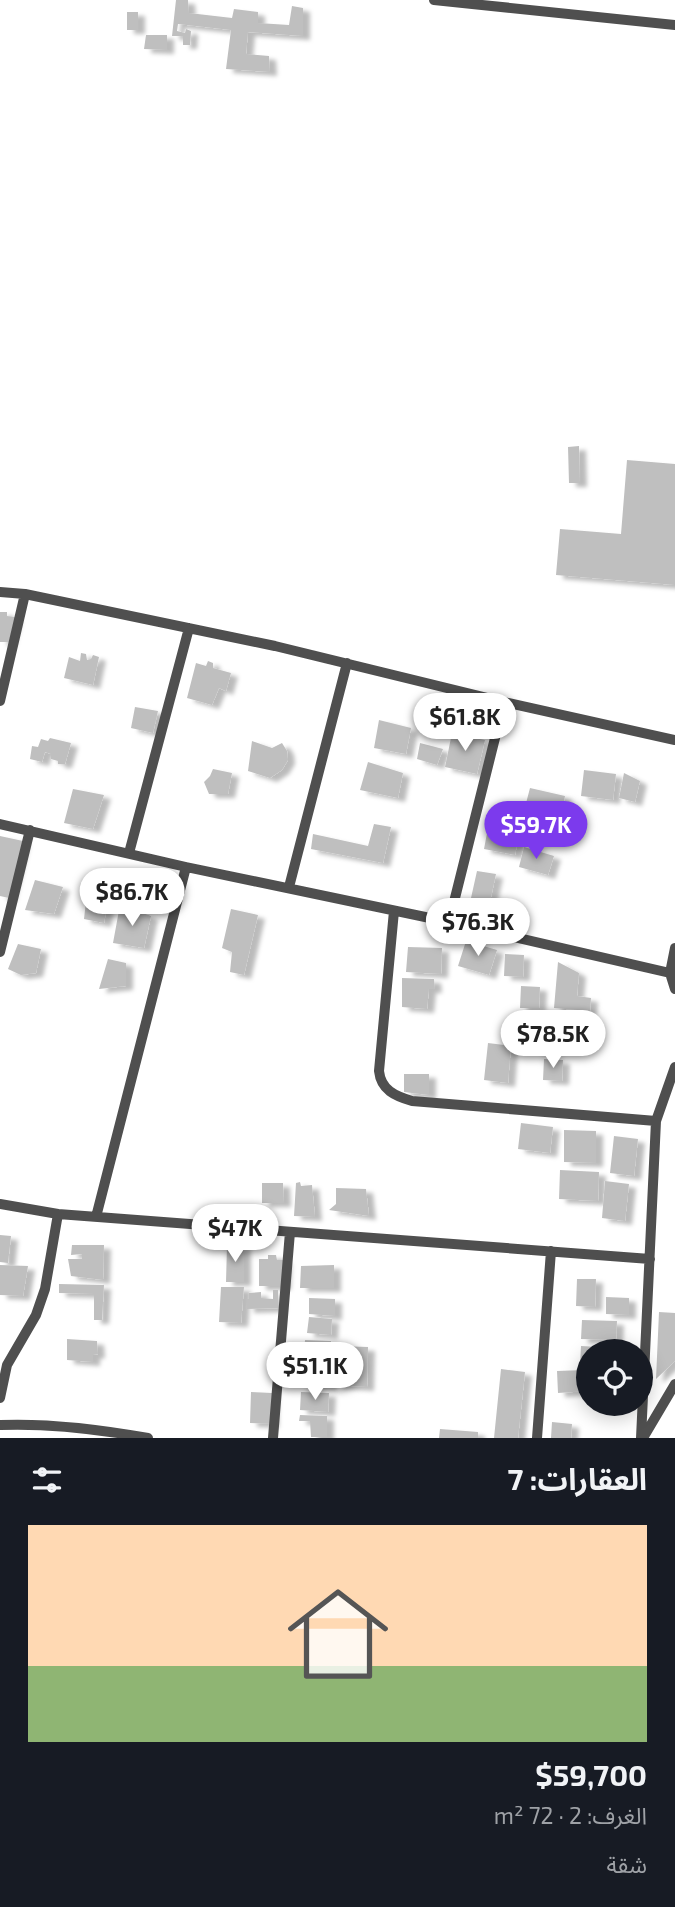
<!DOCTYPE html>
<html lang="ar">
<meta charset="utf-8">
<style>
body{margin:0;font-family:"Exo 2","Noto Sans Arabic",sans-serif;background:#20242c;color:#f1f3f6;direction:rtl;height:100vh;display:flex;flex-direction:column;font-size:26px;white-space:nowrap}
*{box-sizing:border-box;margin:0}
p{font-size:23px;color:#9ea1a6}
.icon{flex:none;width:38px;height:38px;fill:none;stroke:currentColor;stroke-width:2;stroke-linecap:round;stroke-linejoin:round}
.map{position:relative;height:1438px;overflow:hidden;direction:ltr}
.sheet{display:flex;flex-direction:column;background:#171b24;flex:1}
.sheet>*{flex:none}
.tools{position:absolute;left:576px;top:1339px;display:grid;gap:14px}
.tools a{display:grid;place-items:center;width:77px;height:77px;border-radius:50%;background:#171b24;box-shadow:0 4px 18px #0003;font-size:35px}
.price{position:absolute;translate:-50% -60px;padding:0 16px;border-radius:24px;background:#fff;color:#222;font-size:23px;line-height:46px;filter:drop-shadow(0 2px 4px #0008)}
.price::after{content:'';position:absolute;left:50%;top:42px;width:21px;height:16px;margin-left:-10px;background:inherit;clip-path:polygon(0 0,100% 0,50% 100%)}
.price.on{background:#7c3aed;color:#fff}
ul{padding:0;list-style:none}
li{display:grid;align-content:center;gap:14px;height:371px;padding:0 28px}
li span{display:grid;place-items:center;height:217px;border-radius:0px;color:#555}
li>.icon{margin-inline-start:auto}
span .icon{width:126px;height:126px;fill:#fffc;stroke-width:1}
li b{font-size:30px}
h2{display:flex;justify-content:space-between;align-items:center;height:84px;padding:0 28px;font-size:30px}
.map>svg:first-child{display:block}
.building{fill:#bfbfbf;filter:url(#shadow)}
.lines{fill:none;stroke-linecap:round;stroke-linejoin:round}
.minor{stroke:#4f4f4f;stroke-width:10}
</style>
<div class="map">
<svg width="675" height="1438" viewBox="0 0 675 1438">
<defs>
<filter id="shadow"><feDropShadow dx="7" dy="4" stdDeviation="2" flood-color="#0004"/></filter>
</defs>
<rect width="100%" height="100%" fill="#fff"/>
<!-- building -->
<path class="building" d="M176,0H188L189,13L232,18L234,9L258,12V23L289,25L292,6L303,8V36L248,32L246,54L269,56L270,72L226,69L231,30L178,24L177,31L185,33L186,29L191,31L190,45H183V36H172Z
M127,12H138V30H127Z
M146,35H167V50L144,49Z
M579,446L580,483H569L568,447Z
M627,460L675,464V585L556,575L560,529L621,534Z
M0,612H7V616L15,617L9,642H0Z
M81,653L86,654L87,660L91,659L93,655L99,657L93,685L64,678L69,657L80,661Z
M208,661L213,663V668L231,673L226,691L219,688L212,705L187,698L196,663L206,666Z
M135,707L158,711L153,733L131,728Z
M379,720L411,728L406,754L374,748Z
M452,733L485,740L477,774L445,767Z
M50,738L71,743L65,764H58V761L51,759V754L45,752L42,762L30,759L32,746L38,747L41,739L48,741Z
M252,741L272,748L282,743L287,751L288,760L282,770L270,778L248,771Z
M420,743L443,749L437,765L417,759Z
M368,762L403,773L398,798L360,790Z
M213,769L232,773L228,794H209L204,782L210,776Z
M584,770L616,774L613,800L581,796Z
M624,773L640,781L635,802L619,798Z
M530,788L565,796L560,820L524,811Z
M73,789L104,795L93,829L64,823Z
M374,824L391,827L383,863L311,849L313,834L368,846Z
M488,828L519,834L515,855L484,849Z
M0,836L23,841L9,898L0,896Z
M524,847L554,856L548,875L519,867Z
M129,868L171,879L144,908L121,901Z
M477,871L496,874L488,911L469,907Z
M89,875L112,879L104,923L84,919Z
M35,880L63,887L54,914L25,910Z
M120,905L151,916L144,948L113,943Z
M231,909L258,915L244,975L230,972L232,952L222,948Z
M466,941L497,950L489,975L458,966Z
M18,944L41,949L36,973L21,975L8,969Z
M408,947L442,948L441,974L406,972Z
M505,954L524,955L523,977L504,976Z
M108,959L126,963V986L99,989Z
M558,962L579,973L577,996L591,998L590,1011L554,1008Z
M402,978L434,979L435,989H429L427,1009L402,1007Z
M521,986L540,987L539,1008H520Z
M488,1043L511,1046L508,1083L484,1080Z
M544,1059L563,1060L562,1081L543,1080Z
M404,1074H429V1095L404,1092Z
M521,1123L553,1127L550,1153L518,1149Z
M564,1130L596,1131V1163L564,1162Z
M614,1136L638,1139L634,1176L610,1173Z
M560,1170L599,1172L598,1201L559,1199Z
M605,1181L629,1184L625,1221L602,1218Z
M300,1182L301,1186L312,1185L315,1217L294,1216L296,1183Z
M262,1183H283L284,1203H262Z
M336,1188L366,1189L369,1216L329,1210L336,1204Z
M256,1207L257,1219L240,1218V1208Z
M0,1235L11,1236L8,1263L0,1262Z
M72,1245H104L103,1280L71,1276L68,1259H82V1254L71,1255Z
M244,1245V1282H226L227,1246Z
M268,1255H276L277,1260H285L284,1286H259V1259H268Z
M0,1265L28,1266L23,1296L0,1295Z
M334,1265V1288H300L301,1266Z
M577,1279H596L595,1307L576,1306Z
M59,1284L104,1285L102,1320H94V1294L59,1293Z
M221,1287H244L241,1323L219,1322Z
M273,1290H278L279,1308L247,1309V1299H249V1293L261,1292V1298L273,1299Z
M606,1297L629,1298V1315L606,1314Z
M309,1298L335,1299V1316L309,1314Z
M659,1312L675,1313V1361L656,1379Z
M309,1317L332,1319L331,1335L307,1333Z
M582,1320L617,1321L616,1340L581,1339Z
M67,1339L97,1341L98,1354L93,1355V1362L67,1360Z
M305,1340L331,1341V1361L304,1359Z
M338,1346L368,1347L367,1387L335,1385L336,1377H339V1371L345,1369V1361H338Z
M581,1346L615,1348V1351H588V1366L580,1365Z
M304,1364L330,1366V1386L303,1385L304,1381H316V1371H304Z
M501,1369L525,1372L518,1438H494Z
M585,1370L587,1391L558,1393L557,1371Z
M251,1392L272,1393V1424L250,1423Z
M301,1392L329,1393L328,1412L300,1410Z
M300,1415L327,1416V1437H311L310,1421H299Z
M552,1422L572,1424L571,1438H551Z
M440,1429L478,1432V1438H439Z"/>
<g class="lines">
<!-- minor -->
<path class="minor" d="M434,0L675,25
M0,592L25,594L275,646L504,702L675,740
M0,701L25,594
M0,824L186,867L449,922L670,973
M129,853L189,628
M289,887L347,663
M394,911L379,1071C381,1090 395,1096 412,1101L656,1121
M449,922L504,702
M675,948L670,973L675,989
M0,952L30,830
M0,1204L58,1214L650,1259
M96,1217L186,867
M0,1398L7,1365L36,1315L45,1289L58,1214
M0,1425C50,1423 98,1429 148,1438
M273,1438L290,1232
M537,1438L551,1251
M641,1438L656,1121L675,1067
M643,1438L675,1384"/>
</g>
</svg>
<div class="tools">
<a><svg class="icon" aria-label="locate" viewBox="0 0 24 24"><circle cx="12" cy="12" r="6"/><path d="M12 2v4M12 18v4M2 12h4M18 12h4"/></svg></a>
</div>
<b class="price" style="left:465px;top:753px">$61.8K</b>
<b class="price on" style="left:536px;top:861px">$59.7K</b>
<b class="price" style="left:132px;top:928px">$86.7K</b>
<b class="price" style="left:478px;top:958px">$76.3K</b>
<b class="price" style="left:553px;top:1070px">$78.5K</b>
<b class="price" style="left:235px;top:1264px">$47K</b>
<b class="price" style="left:315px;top:1402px">$51.1K</b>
</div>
<section class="sheet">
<h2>العقارات: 7<svg class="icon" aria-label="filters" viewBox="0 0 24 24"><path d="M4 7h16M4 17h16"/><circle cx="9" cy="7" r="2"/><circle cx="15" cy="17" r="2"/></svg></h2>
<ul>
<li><span style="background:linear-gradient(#ffd9b3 65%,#8fb573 0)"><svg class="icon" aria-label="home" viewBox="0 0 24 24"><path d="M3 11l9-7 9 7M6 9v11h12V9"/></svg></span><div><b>$59,700</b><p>الغرف: 2 · 72 m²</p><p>شقة</p></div></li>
</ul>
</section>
